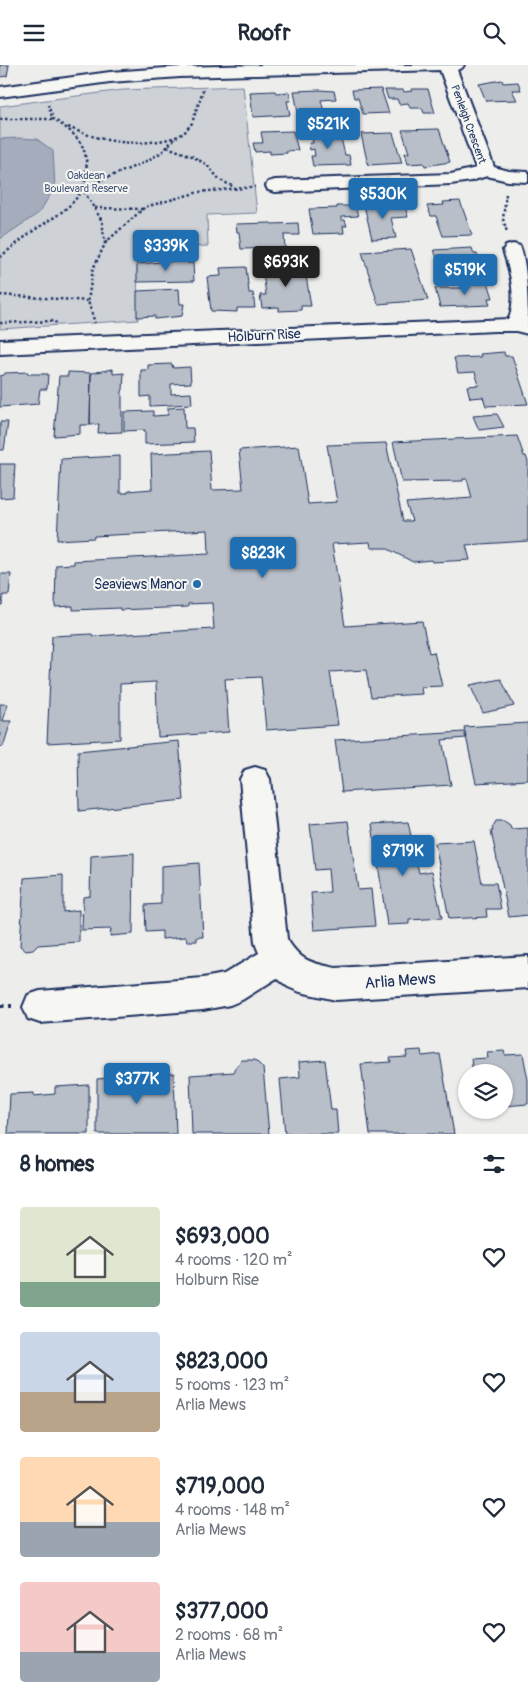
<!DOCTYPE html>
<meta charset="utf-8">
<style>
body{margin:0;font-family:Pangolin,sans-serif;background:#f2f2f3;color:#1f2937;height:100vh;display:flex;flex-direction:column;font-size:19px;white-space:nowrap}
*{box-sizing:border-box;margin:0}
p{font-size:16px;color:#747a83}
.icon{flex:none;width:28px;height:28px;fill:none;stroke:currentColor;stroke-width:2;stroke-linecap:round;stroke-linejoin:round}
.map{position:relative;height:1069px;overflow:hidden}
.side{display:flex;flex-direction:column;background:#fff;flex:1}
.side>*{flex:none}
.buttons{position:absolute;left:458px;top:999px;display:grid;gap:10px}
.buttons a{display:grid;place-items:center;width:55px;height:55px;border-radius:50%;background:#fff;box-shadow:0 1px 4px #0004;font-size:25px}
.price{position:absolute;translate:-50% -42px;padding:0 11px;border-radius:5px;background:#1f6fb2;color:#fff;font-size:16px;line-height:32px;filter:drop-shadow(0 1px 2px #0008)}
.price::after{content:'';position:absolute;left:50%;top:30px;width:15px;height:11px;margin-left:-8px;background:inherit;clip-path:polygon(0 0,100% 0,50% 100%)}
.price.selected{background:#222;color:#fff}
ul{padding:0;list-style:none}
li{display:flex;align-items:center;gap:15px;height:125px;padding:0 20px}
li span{display:grid;place-items:center;flex:none;width:140px;height:100px;border-radius:5px;color:#555}
li>.icon{margin-inline-start:auto}
span .icon{width:60px;height:60px;fill:#fffc;stroke-width:1}
li b{font-size:21px}
h2{display:flex;justify-content:space-between;align-items:center;height:60px;padding:0 20px;font-size:21px}
header{display:flex;justify-content:space-between;align-items:center;height:65px;padding:0 20px;background:#fff;font-size:22px;font-weight:700}
.map>svg:first-child{display:block}
.green{fill:#ced2d7;stroke:#74809a}
.water{fill:#a5acbc;stroke:#6e7a96}
.building{fill:#b9bfc8;stroke:#1b2f5e}
.lines{fill:none;stroke-linecap:round;stroke-linejoin:round}
.minor-casing{stroke:#1b2f5e;stroke-width:4}
.path-far1{stroke:#1b2f5e;stroke-width:2.5;stroke-dasharray:2.5 2.5;stroke-linecap:butt}
.path{stroke:#1b2f5e;stroke-width:4;stroke-dasharray:4.5 4.5;stroke-linecap:butt}
.minor{fill:#f6f6f2;fill-rule:evenodd}
.poi-dot{fill:#1f6fb2;stroke:#f6f6f2;stroke-width:2}
.labels{text-anchor:middle;stroke-width:4;stroke-linejoin:round;paint-order:stroke}
.far-street-label{font-size:11px;fill:#1b2f5e;stroke:#f6f6f2}
.far-park-label{font-size:11px;fill:#48587c;stroke:#f6f6f2}
.street-label{font-size:14px;fill:#1b2f5e;stroke:#f6f6f2}
.poi-label{font-size:14px;fill:#1b2f5e;stroke:#f6f6f2;text-anchor:end}
.near-street-label{font-size:16px;fill:#1b2f5e;stroke:#f6f6f2}
</style>
<header><svg class="icon" aria-label="menu" viewBox="0 0 24 24"><path d="M4 6h16M4 12h16M4 18h16"/></svg>Roofr<svg class="icon" aria-label="search" viewBox="0 0 24 24"><circle cx="10" cy="10" r="6"/><path d="M15 15l6 6"/></svg></header>
<div class="map">
<svg width="528" height="1069" viewBox="0 0 528 1069">
<rect width="100%" height="100%" fill="#edeeec"/>
<filter id="ink" filterUnits="userSpaceOnUse"><feTurbulence type="fractalNoise" baseFrequency=".02" numOctaves="2"/><feDisplacementMap in="SourceGraphic" scale="10" xChannelSelector="R" yChannelSelector="G"/><feConvolveMatrix kernelMatrix="1 2 1 2 8 2 1 2 1" color-interpolation-filters="sRGB"/></filter>
<g filter="url(#ink)">
<!-- green -->
<path class="green" d="M243,21L257,148L207,150L208,181L137,185L138,255L0,264V41L123,25Z"/>
<!-- water -->
<path class="water" d="M17,73L37,74L53,86L55,122L39,148L0,174V74Z"/>
<!-- building -->
<path class="building" d="M0,0H9L7,11L0,12Z
M502,15L503,18L518,17L521,25H512L517,35L486,36L479,19Z
M381,24L389,48L363,49L358,33H354L352,25Z
M411,24H428L435,48H424L422,43H410L408,38L399,39L397,34H388L385,25H403L404,27L412,26Z
M320,25L334,26L336,34L321,35L324,47L298,48L294,26Z
M275,26L276,28L289,27L291,36H287L290,50L253,52L250,27Z
M439,64L450,97L425,101L424,98L408,99L405,88H409L402,65Z
M293,66L298,85L287,86V88L270,89V86L255,87L253,78H263L261,67Z
M311,67L340,69L345,90H349L351,100L313,101L311,91H315L314,84L310,85L309,78H313Z
M393,68L402,98L368,100L361,69Z
M460,136L472,170L443,171L436,151H431L427,141L444,140L443,137Z
M364,140H382L383,143L405,142L408,152L391,153L396,173L372,174Z
M337,141H355L358,151L341,152V155H345L347,161H343L344,168L313,169L309,144L337,143Z
M271,158L272,159L298,158L299,170H284L285,183L241,184L239,167H237L236,159Z
M472,183L474,189H477L479,192H475L477,197H481L485,209L464,210L462,204H441L434,185Z
M411,184L428,235L378,239L362,187Z
M187,195V198H193L194,216L137,217V199Z
M304,199L311,241H301V245L279,246V242L262,243L260,230H266L262,201Z
M246,202L249,228H253L255,243H237V247L211,246L207,212L221,211L220,203Z
M488,217L493,233H488L490,240L440,242L435,223H468L466,218Z
M179,224L180,239H184L182,251L155,254V251L137,252V226Z
M504,287L505,291H512L528,339L486,341L483,332L470,333L467,321L479,320L475,307L458,308L454,293L481,292L480,289Z
M172,299L173,303L190,302L191,318L171,319V329L191,328L192,339L150,341V331L141,332V305H148V300Z
M113,304V309L124,308L123,325L122,326V367L98,368L99,359L90,360L91,308Z
M28,307L27,309H48L47,324H40L38,339L0,342V311L4,310L5,308Z
M68,307L91,308L90,360H80V369L54,371L59,311H68Z
M184,342L185,363H193L194,377L145,379V365L124,366V347L153,346V351L168,350V343Z
M497,349L504,362L479,365L473,351Z
M0,357H8L4,385H0Z
M517,371L524,391H526L528,397V476L466,480L470,495L432,497L431,495L413,497L386,483H371L370,477L332,479L345,561L422,556L429,588L434,587L442,621L421,622L422,629L371,632L366,605L330,607L338,660L266,665L261,612L225,614L229,667L158,672L156,617L120,619V674L47,678L52,571L92,569L93,571L214,564L212,538L188,539V542L120,545V543L73,545V541L55,542L56,500L74,499V496L209,489L208,465L94,471V473L57,475L61,394L120,391V428H128V426L152,424L151,389L209,386L212,425L243,424L239,385L299,381L308,439L337,437L327,380L386,378L403,456H412L406,438L472,433L467,414H463V416L402,417L393,377Z
M0,399H15L13,432L0,433Z
M0,509H11L9,530H3L2,540H0Z
M501,614L514,641L483,648L470,620Z
M0,639H8L3,656H11L3,682L0,681Z
M528,658V715L476,718L464,662Z
M464,667L466,673L442,675L451,720L342,727L335,675Z
M179,676L184,735L79,746L78,686Z
M348,756L358,825L371,824L375,861L314,865L311,828L330,827L328,804L315,805L310,759Z
M496,756H504L510,760L511,764L528,763V850L509,852L491,766H493L492,763Z
M408,757L419,808L432,806L442,853L409,855V859L387,860L372,759Z
M474,776L482,818H496L501,844H486L487,852L449,854L435,778Z
M134,788L133,869L110,871L111,864L82,865L83,832L90,831L91,791Z
M199,798L203,872H197V876H187L186,872L162,874V866L146,867L145,840L161,839V801Z
M63,810V847L79,845V877L38,880L33,885L26,886L20,881L24,813Z
M421,985L422,991L440,989L454,1069H370L361,999L391,997L390,993L407,992L406,986Z
M504,986L505,990L523,989L528,1015V1039L504,1041V1008H473L471,994L488,993L487,987Z
M242,995H255L263,1003L269,1069H192L190,1010L234,1007V1004Z
M325,995L331,1045H336L338,1069H285L280,1014L300,1012L299,997Z
M149,1007V1010L174,1008L176,1069H97V1014L131,1011L130,1009Z
M89,1020V1069H8L10,1029L34,1028V1031L55,1029V1022Z"/>
<g class="lines">
<!-- minor casing -->
<g class="minor-casing">
<path id="minor" d="M263,0H464L462,3L457,5L494,102L509,106L528,107V117L508,116L487,111L471,116L451,119L275,127L268,125L266,121L268,117L275,115L451,109L476,103L440,5L180,12L110,17L0,32V22L110,7L180,2Z
M513,179L520,181C528,201 528,245 528,269L516,266H495L0,289V275L509,254C517,230 510,207 503,185L506,181Z
M255,702L265,705L270,714L287,874C301,897 312,898 336,903L528,891V923L336,935L300,927L288,922L277,913L242,935L230,940L203,945L40,958L28,954L23,942L28,930L40,926L203,913L224,909L259,888L255,878L240,714L245,705Z"/>
</g>
<!-- path-far1 -->
<path class="path-far1" d="M0,54H53
M68,62C104,78 138,83 176,72
M167,82L192,91L207,100L220,115L234,122
M506,129L503,154L507,167
M95,143L143,144
M105,178L145,142L199,127L255,122
M0,192C10,184 20,176 30,168C59,148 91,136 86,94C84,75 68,63 53,54L48,40
M0,230L88,236L95,258
M88,236L93,204L105,179L102,156L82,123L143,98L162,87L176,72L184,68L192,58L203,25
M0,258L54,256L56,258"/>
<!-- path -->
<path class="path" d="M0,941H12"/>
<!-- minor -->
<use href="#minor" class="minor"/>
</g>
</g>
<!-- markers -->
<circle class="poi-dot" cx="197" cy="519" r="5"/>
<g class="labels">
<!-- far-street labels -->
<g class="far-street-label">
<text transform="translate(469 59) rotate(70)" y="4">Penleigh Crescent</text>
</g>
<!-- far-park labels -->
<g class="far-park-label">
<text x="86" y="114">Oakdean<tspan x="86" dy="13">Boulevard Reserve</tspan></text>
</g>
<!-- street labels -->
<g class="street-label">
<text transform="translate(264 270) rotate(-3)" y="5">Holburn Rise</text>
</g>
<!-- poi labels -->
<g class="poi-label">
<text x="187" y="524">Seaviews Manor</text>
</g>
<!-- near-street labels -->
<g class="near-street-label">
<text transform="translate(400 915) rotate(-4)" y="6">Arlia Mews</text>
</g>
</g>
</svg>
<div class="buttons">
<a><svg class="icon" aria-label="layers" viewBox="0 0 24 24"><path d="M12 4l9 5-9 5-9-5zM3 14l9 5 9-5"/></svg></a>
</div>
<b class="price" style="left:328px;top:85px">$521K</b>
<b class="price" style="left:383px;top:155px">$530K</b>
<b class="price" style="left:166px;top:207px">$339K</b>
<b class="price selected" style="left:286px;top:223px">$693K</b>
<b class="price" style="left:465px;top:231px">$519K</b>
<b class="price" style="left:263px;top:514px">$823K</b>
<b class="price" style="left:403px;top:812px">$719K</b>
<b class="price" style="left:137px;top:1040px">$377K</b>
</div>
<section class="side">
<h2>8 homes<svg class="icon" aria-label="filters" viewBox="0 0 24 24"><path d="M4 7h16M4 17h16"/><circle cx="9" cy="7" r="2"/><circle cx="15" cy="17" r="2"/></svg></h2>
<ul>
<li><span style="background:linear-gradient(#dfe7d0 75%,#7fa58c 0)"><svg class="icon" aria-label="home" viewBox="0 0 24 24"><path d="M3 11l9-7 9 7M6 9v11h12V9"/></svg></span><div><b>$693,000</b><p>4 rooms · 120 m²</p><p>Holburn Rise</p></div><svg class="icon" aria-label="heart" viewBox="0 0 24 24"><path d="M12 20l-8-8c-3-5 5-10 8-4 3-6 11-1 8 4z"/></svg></li>
<li><span style="background:linear-gradient(#c9d6e8 60%,#b9a48a 0)"><svg class="icon" aria-label="home" viewBox="0 0 24 24"><path d="M3 11l9-7 9 7M6 9v11h12V9"/></svg></span><div><b>$823,000</b><p>5 rooms · 123 m²</p><p>Arlia Mews</p></div><svg class="icon" aria-label="heart" viewBox="0 0 24 24"><path d="M12 20l-8-8c-3-5 5-10 8-4 3-6 11-1 8 4z"/></svg></li>
<li><span style="background:linear-gradient(#ffd9b3 65%,#9aa5b1 0)"><svg class="icon" aria-label="home" viewBox="0 0 24 24"><path d="M3 11l9-7 9 7M6 9v11h12V9"/></svg></span><div><b>$719,000</b><p>4 rooms · 148 m²</p><p>Arlia Mews</p></div><svg class="icon" aria-label="heart" viewBox="0 0 24 24"><path d="M12 20l-8-8c-3-5 5-10 8-4 3-6 11-1 8 4z"/></svg></li>
<li><span style="background:linear-gradient(#f6c9c9 70%,#9aa5b1 0)"><svg class="icon" aria-label="home" viewBox="0 0 24 24"><path d="M3 11l9-7 9 7M6 9v11h12V9"/></svg></span><div><b>$377,000</b><p>2 rooms · 68 m²</p><p>Arlia Mews</p></div><svg class="icon" aria-label="heart" viewBox="0 0 24 24"><path d="M12 20l-8-8c-3-5 5-10 8-4 3-6 11-1 8 4z"/></svg></li>
</ul>
</section>
